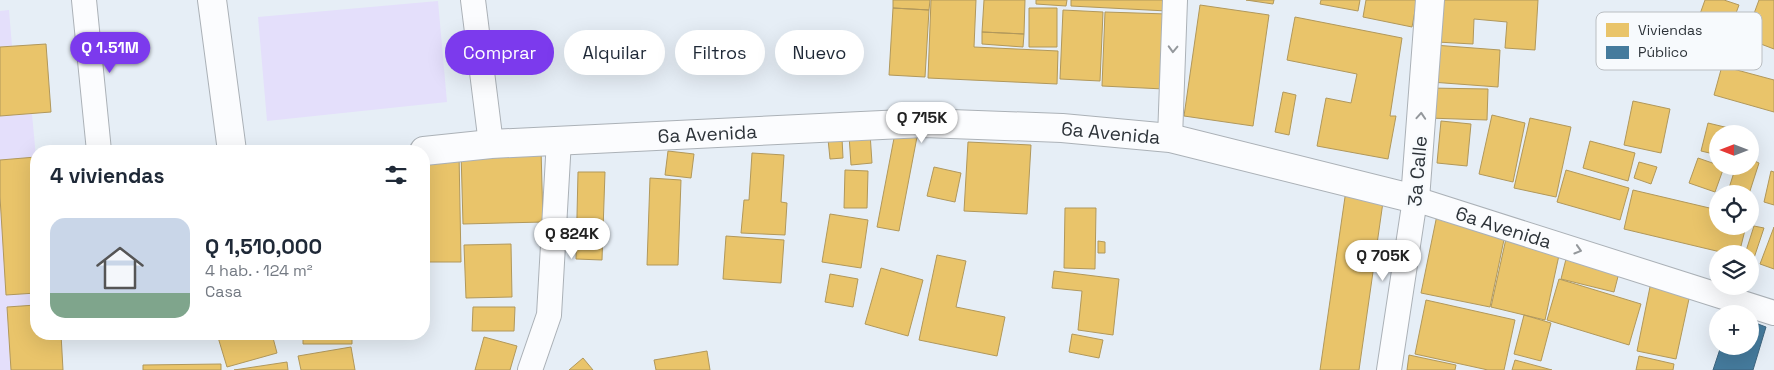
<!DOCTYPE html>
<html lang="es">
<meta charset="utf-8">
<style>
body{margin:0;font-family:"Space Grotesk",sans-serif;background:#f2f2f3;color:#1f2937;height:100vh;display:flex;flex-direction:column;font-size:19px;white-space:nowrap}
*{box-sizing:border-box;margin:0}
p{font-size:16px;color:#747a83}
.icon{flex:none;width:28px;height:28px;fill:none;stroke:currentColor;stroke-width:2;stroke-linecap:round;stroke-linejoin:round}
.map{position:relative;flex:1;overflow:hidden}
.drawer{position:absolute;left:30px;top:145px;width:400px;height:195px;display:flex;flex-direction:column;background:#fff;border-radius:20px;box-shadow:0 5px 20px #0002}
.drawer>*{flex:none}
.top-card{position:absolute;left:445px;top:30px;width:475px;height:45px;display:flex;gap:10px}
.needle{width:32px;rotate:270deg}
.controls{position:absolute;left:1709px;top:125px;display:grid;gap:10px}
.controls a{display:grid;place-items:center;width:50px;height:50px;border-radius:50%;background:#fff;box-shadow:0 5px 20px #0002;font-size:25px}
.price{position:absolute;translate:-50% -42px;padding:0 11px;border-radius:18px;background:#fff;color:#222;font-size:16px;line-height:32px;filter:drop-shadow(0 1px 2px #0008)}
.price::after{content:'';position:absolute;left:50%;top:30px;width:15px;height:11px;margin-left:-8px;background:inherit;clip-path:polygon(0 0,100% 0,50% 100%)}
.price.on{background:#7c3aed;color:#fff}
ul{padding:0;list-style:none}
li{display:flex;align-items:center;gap:15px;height:125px;padding:0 20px}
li+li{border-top:1px solid #e0e1e3}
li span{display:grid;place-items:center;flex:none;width:140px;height:100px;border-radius:15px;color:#555}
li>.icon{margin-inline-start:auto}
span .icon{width:60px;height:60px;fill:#fffc;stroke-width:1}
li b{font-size:21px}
h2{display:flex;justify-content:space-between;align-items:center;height:60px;padding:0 20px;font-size:21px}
.tag{padding:0 18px;border-radius:22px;background:#fff;box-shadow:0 5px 20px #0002;font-size:18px;line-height:45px}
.tag.on{background:#7c3aed;color:#fff}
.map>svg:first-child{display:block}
.green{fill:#e4dffb}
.homes{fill:#e9c46a;stroke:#b1985b}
.public{fill:#457b9d;stroke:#3e657f}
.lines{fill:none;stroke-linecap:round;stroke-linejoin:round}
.street-casing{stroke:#abb1b7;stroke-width:26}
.secondary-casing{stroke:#abb1b7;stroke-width:30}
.street{stroke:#fbfcfe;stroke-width:24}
.secondary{stroke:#fbfcfe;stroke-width:28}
.oneway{stroke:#94989c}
.labels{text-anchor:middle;stroke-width:5;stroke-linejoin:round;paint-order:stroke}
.street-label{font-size:19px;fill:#2d3339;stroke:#f7fafd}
.key{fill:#f7fafd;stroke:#babec2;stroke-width:1}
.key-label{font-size:14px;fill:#2d3339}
</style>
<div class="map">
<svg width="1774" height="370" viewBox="0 0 1774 370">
<rect width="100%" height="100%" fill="#e6eef6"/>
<!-- green -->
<path class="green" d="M438,1L447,102L267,121L258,17Z
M9,10L12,46L46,44L51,112L32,114L36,157V334H61L63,370H0V11Z"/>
<!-- homes -->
<path class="homes" d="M893,0H930L929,10L893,8Z
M931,0H976L974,47L1058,51L1057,84L928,78Z
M984,0H1025L1024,34L982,32Z
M1036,0H1067L1066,6L1036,4Z
M1071,0H1167V11L1071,6Z
M1246,0H1274L1273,4Z
M1321,0H1360L1358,11L1320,4Z
M1366,0H1417L1412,27L1363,17Z
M1440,0H1538L1535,50L1505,48L1507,22L1474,19L1473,44L1437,42Z
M1705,0H1724L1739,5L1732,24L1700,14Z
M1759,0H1774V49L1745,38Z
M1200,5L1269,15L1253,126L1184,116Z
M893,8L929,10L925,77L889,75Z
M1029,8H1057V47H1029Z
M1063,10L1103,12L1100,81L1060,79Z
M1105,12L1167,14L1164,89L1102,86Z
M1295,17L1402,38L1390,116H1396L1388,159L1317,146L1326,98L1351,103L1357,74L1287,60Z
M982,32L1024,34L1023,47L982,44Z
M46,44L51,112L0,116V47Z
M1434,45L1500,50L1498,87L1431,82Z
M1722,66L1774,80V112L1714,95Z
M1429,88L1488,89L1487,120L1428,118Z
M1283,92L1296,95L1289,135L1275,132Z
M1633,101L1670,109L1661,153L1624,145Z
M1492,115L1525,123L1513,182L1479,174Z
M1530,118L1571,127L1556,197L1514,188Z
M1441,121L1471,124L1467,166L1437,163Z
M1708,123L1733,129L1732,134H1718V155L1701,151Z
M870,133L872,163L851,165L849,135Z
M895,133L917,137L899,231L877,227Z
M842,138L843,158L830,159L828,139Z
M1590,141L1635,153L1628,181L1583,168Z
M968,142L1031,145L1027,214L964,211Z
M541,149L543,222L463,224L461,152Z
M668,151L694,154L691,178L665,175Z
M425,153H459L461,262H427Z
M752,153L784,155L781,202L787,203L785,235L741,233L744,200H749Z
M36,157V293L6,295L0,197V160Z
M1698,158L1724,167L1715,192L1689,183Z
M1750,159L1759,163L1749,194L1729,188L1736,166H1750Z
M1639,162L1657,167L1651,184L1634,178Z
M934,167L961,173L955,202L927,196Z
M845,170L868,171L867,208H844Z
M1566,170L1629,188L1620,220L1557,202Z
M1771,171L1774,172V205L1764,202Z
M578,172H605L602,260L576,259Z
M650,178L681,180L678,265H647Z
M1346,190L1384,195L1359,370H1320Z
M1633,190L1718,210V226H1746L1739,254H1729L1624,229Z
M1065,208H1096L1095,269L1064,268Z
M830,214L868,220L861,268L822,262Z
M1437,215L1506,230L1490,307L1421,293Z
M1754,226L1764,228L1753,261L1750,260V254H1745Z
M1774,227V269L1760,264Z
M1507,234L1561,246L1545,320L1491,307Z
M726,236L784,240L781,283L723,279Z
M1098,241L1105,242V253H1098Z
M511,244L512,297L466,298L464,245Z
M1568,251L1621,265L1614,292L1561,279Z
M937,255L966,261L956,307L1005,317L997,356L919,340Z
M881,268L923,280L908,336L865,324Z
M1054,271L1119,279L1113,335L1078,330L1082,291L1052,288Z
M830,274L858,279L853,307L825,302Z
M1652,277L1692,285L1676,359L1637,351Z
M424,279H425L426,303H424Z
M1559,279L1641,304L1629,345L1547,320Z
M1426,300L1515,320L1504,370H1488L1415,354Z
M36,305V334H61L63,370H11L7,307Z
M473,307H515L514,331H472Z
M1524,315L1551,323L1541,361L1514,354Z
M217,334H272L277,353L227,367Z
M303,334H352V344H303Z
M1072,334L1103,340L1099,358L1069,352Z
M484,337L517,346L510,370H475Z
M351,347L355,370H301L298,356Z
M707,351L710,370H656L654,360Z
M1409,355L1456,365L1455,370H1407Z
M1639,356L1674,364L1673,370H1636Z
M583,358L593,370H569Z
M1515,360L1552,370H1512Z
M287,362L288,370H234Z
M221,364V370H143V365Z"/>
<!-- public -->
<path class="public" d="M1750,321L1766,327L1753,370H1713L1721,346H1750Z"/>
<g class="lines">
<!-- street casing -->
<g class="street-casing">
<g id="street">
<path d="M84,0L99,151"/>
<path d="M473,0L491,144"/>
<path d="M1170,138L1175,0"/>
<path d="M530,370L549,315L559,140"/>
<path id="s1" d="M1389,370L1415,199L1774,313"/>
</g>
</g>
<!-- secondary casing -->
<g class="secondary-casing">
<g id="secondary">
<path d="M212,0L232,151"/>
<path id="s2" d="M424,151L491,144L924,123L1062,128L1170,138L1415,199L1430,0"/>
</g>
</g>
<!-- street -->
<use href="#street" class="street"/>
<!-- secondary -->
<use href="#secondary" class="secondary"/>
</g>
<!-- one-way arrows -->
<defs><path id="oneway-chevron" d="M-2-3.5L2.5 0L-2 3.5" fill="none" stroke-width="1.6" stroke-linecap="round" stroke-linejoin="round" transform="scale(1.25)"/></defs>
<g class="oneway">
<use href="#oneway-chevron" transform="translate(1173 49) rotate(92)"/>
<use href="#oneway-chevron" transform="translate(1421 116) rotate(-86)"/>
<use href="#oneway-chevron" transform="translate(1578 250) rotate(17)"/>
</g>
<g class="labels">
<!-- street labels -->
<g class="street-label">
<text dy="7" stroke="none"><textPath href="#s2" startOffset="284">6a Avenida</textPath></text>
<text dy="7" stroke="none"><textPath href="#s2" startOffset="688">6a Avenida</textPath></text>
<text transform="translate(1417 171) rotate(-85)" y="7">3a Calle</text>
<text dy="7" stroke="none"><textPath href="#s1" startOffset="266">6a Avenida</textPath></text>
</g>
</g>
<!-- legend -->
<rect x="1596" y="12" width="166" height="58" rx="8" class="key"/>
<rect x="1606" y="23" width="23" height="14" fill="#e9c46a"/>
<rect x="1606" y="46" width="23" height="13" fill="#457b9d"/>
<g class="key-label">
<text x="1638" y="35">Viviendas</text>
<text x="1638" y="57">Público</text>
</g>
</svg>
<div class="controls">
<a><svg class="needle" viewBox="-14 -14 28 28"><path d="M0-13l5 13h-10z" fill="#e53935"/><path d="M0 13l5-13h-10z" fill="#747a83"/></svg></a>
<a><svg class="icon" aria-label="locate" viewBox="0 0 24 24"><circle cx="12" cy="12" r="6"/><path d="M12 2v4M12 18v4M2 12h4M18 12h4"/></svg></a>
<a><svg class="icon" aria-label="layers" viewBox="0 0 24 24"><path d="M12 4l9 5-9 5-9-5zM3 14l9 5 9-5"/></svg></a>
<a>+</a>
</div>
<b class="price on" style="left:110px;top:74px">Q 1.51M</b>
<b class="price" style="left:922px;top:144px">Q 715K</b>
<b class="price" style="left:572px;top:260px">Q 824K</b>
<b class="price" style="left:1383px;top:282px">Q 705K</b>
<div class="top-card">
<a class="tag on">Comprar</a>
<a class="tag">Alquilar</a>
<a class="tag">Filtros</a>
<a class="tag">Nuevo</a>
</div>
<section class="drawer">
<h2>4 viviendas<svg class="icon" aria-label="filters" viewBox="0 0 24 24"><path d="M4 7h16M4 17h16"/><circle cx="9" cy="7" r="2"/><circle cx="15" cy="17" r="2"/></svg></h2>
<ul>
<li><span style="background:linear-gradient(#c9d6e8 75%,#7fa58c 0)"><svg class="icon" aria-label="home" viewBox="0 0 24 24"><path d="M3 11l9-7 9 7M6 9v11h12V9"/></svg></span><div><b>Q 1,510,000</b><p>4 hab. · 124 m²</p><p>Casa</p></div></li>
</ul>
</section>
</div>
